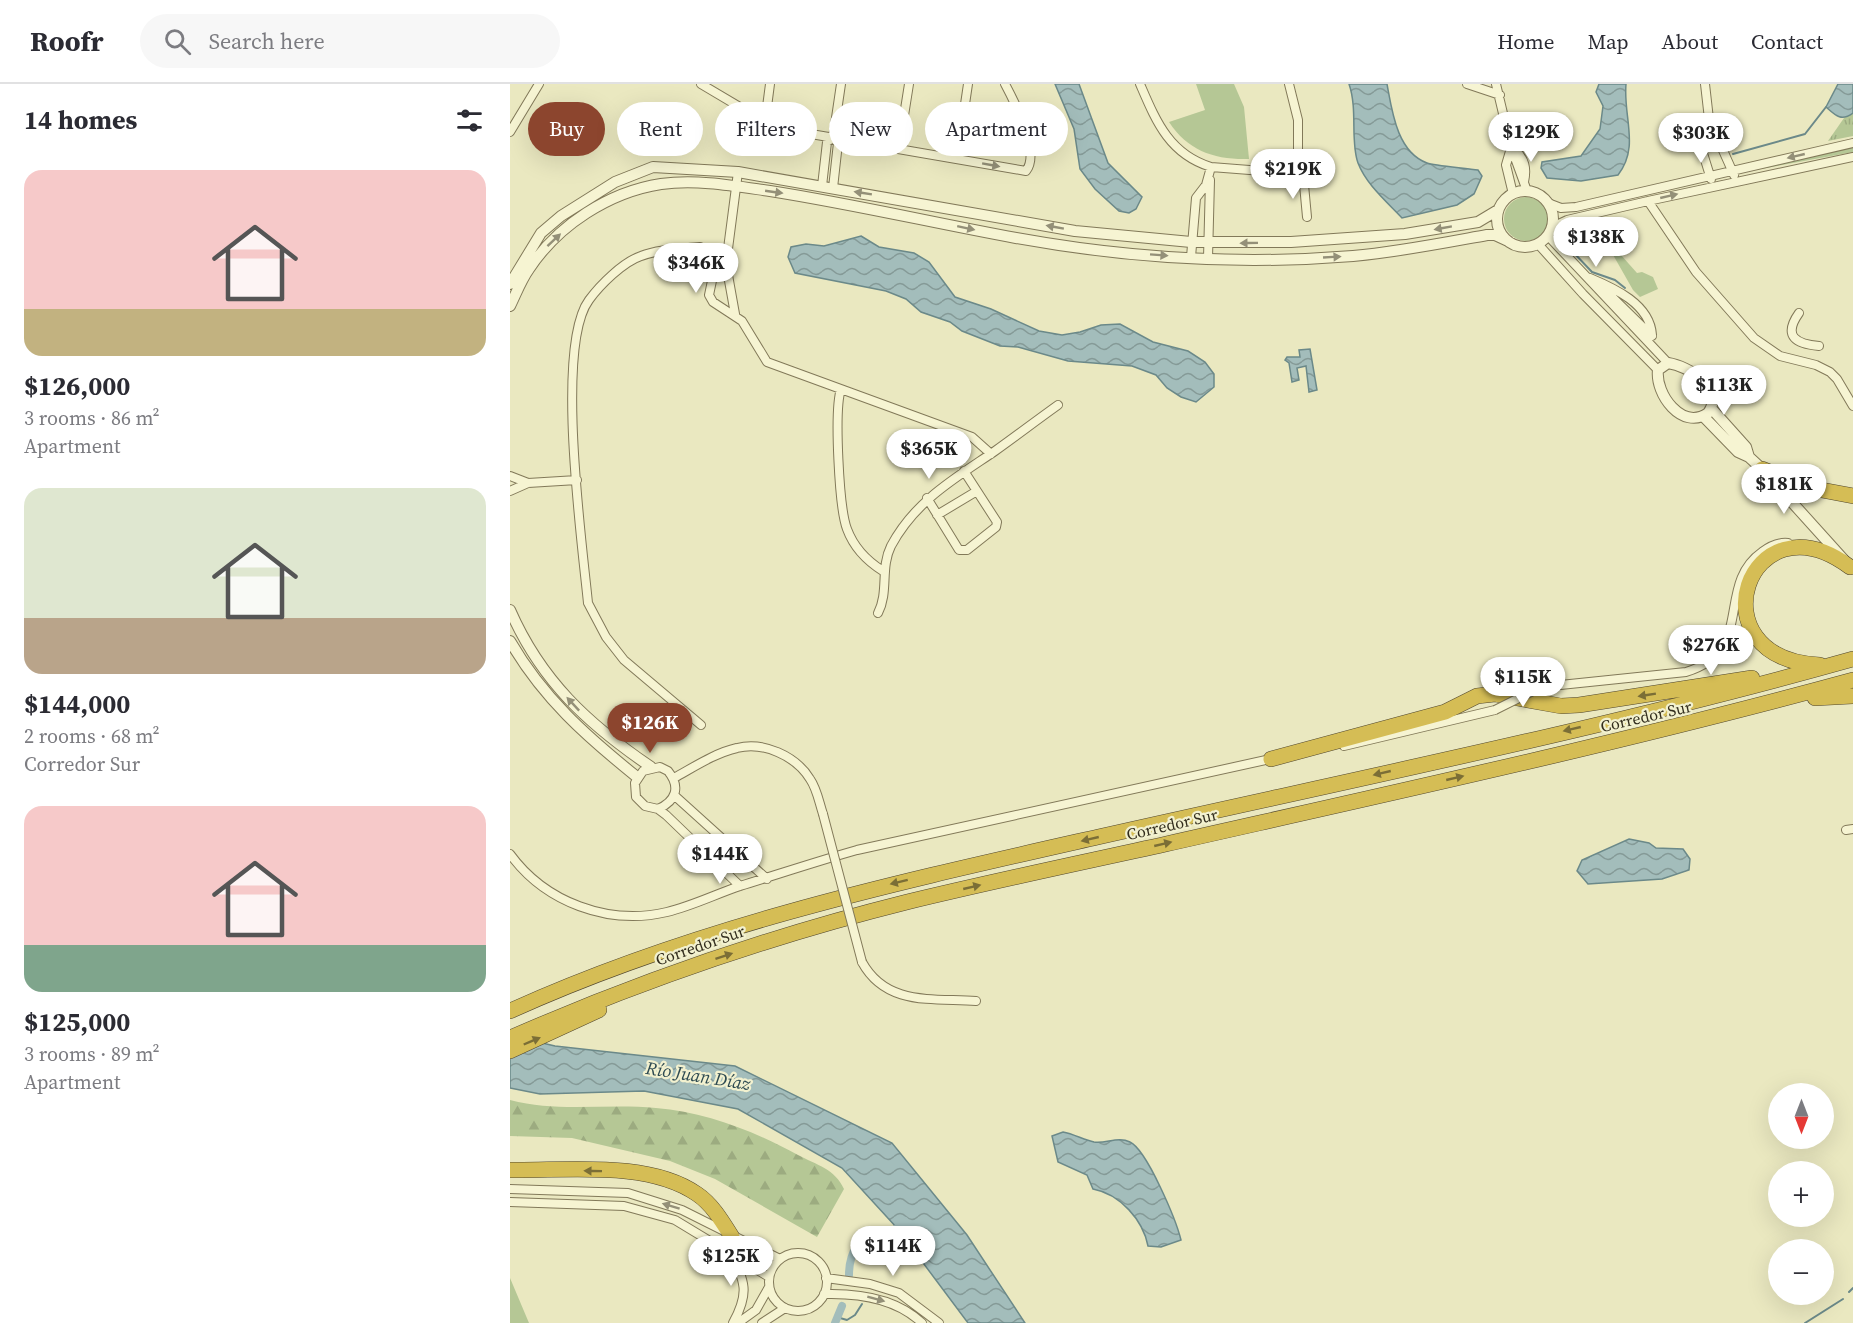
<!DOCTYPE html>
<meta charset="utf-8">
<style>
body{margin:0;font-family:"Source Serif 4",serif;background:#f7f7f7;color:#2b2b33;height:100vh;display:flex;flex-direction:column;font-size:22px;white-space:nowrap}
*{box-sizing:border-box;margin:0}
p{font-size:20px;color:#7c7c81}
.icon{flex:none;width:33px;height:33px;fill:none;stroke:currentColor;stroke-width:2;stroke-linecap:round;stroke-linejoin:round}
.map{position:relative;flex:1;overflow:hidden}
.sheet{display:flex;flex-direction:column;background:#fff;width:510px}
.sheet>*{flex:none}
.banner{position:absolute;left:18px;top:18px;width:570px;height:54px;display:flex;gap:12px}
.needle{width:39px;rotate:180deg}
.tools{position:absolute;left:1258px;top:999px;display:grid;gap:12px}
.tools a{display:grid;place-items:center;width:66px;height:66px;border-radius:50%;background:#fff;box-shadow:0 6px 24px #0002;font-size:30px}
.price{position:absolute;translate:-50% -51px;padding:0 14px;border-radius:21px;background:#fff;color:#222;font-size:20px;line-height:39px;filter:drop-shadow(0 2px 3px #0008)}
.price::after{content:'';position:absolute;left:50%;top:36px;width:18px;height:14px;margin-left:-9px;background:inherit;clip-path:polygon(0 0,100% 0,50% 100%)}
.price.current{background:#8c452e;color:#fff}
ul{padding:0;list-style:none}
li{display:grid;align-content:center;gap:12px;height:318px;padding:0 24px}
li span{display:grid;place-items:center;height:186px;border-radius:18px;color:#555}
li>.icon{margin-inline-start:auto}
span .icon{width:108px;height:108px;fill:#fffc;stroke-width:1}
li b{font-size:26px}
h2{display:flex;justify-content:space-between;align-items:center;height:72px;padding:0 24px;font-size:26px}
.tag{padding:0 21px;border-radius:27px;background:#fff;box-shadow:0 6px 24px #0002;font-size:21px;line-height:54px}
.tag.current{background:#8c452e;color:#fff}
header{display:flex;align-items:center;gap:36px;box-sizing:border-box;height:84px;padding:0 30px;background:#fff;border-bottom:2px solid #e1e1e2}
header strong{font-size:28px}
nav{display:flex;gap:33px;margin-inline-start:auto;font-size:21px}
.search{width:420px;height:54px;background:#f7f7f7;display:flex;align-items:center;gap:15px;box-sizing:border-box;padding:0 21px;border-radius:33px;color:#7c7c81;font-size:22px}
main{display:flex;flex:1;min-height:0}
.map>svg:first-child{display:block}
.grass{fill:url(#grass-tufts)}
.forest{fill:url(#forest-firs)}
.green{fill:#b5c795}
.water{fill:url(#water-waves);stroke:#6b8989;stroke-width:1.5}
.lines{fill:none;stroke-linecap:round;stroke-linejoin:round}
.stream{stroke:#6b8989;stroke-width:2}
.canal{stroke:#a3bdbb;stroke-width:8}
.minor-casing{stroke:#827959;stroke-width:10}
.tertiary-casing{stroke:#827959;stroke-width:12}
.motorway-casing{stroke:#50462e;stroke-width:16}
.minor{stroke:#f6f4d2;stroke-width:8}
.tertiary{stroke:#f6f4d2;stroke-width:10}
.motorway{stroke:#d5bd55;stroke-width:15}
.minor-bridge-casing{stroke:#827959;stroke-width:10;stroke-linecap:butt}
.minor-bridge{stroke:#f6f4d2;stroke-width:8}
.oneway{fill:#949078}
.oneway2{fill:#7b6e36}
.labels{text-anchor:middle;stroke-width:4.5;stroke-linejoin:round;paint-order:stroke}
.street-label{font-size:16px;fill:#322d1d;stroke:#f2f1cf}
.water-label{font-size:18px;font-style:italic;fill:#2d4a51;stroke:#f2f1cf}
</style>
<header>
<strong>Roofr</strong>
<div class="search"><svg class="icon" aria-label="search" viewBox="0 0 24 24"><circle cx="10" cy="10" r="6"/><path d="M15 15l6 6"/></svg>Search here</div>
<nav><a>Home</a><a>Map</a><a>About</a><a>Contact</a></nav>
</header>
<main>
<section class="sheet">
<h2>14 homes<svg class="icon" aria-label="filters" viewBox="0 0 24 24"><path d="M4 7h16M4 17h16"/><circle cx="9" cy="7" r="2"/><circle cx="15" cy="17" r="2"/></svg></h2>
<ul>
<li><span style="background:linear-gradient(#f6c9c9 75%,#c2b280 0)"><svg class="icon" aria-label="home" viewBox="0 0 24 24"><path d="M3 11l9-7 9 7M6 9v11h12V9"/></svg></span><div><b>$126,000</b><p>3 rooms · 86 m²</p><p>Apartment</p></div></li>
<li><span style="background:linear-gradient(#dfe7d0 70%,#b9a48a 0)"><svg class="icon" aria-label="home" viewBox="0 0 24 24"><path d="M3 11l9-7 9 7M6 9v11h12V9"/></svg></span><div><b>$144,000</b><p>2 rooms · 68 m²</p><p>Corredor Sur</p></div></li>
<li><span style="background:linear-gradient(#f6c9c9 75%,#7fa58c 0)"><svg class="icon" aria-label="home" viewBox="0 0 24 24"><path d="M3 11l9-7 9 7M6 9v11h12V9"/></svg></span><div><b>$125,000</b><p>3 rooms · 89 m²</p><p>Apartment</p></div></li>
</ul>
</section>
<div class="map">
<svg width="1343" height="1239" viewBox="0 0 1343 1239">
<defs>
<pattern id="grass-tufts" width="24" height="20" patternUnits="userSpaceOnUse" patternTransform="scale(1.5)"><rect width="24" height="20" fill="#b5c795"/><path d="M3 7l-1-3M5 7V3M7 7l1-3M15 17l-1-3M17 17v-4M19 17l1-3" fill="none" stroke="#9cab80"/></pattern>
<pattern id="forest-firs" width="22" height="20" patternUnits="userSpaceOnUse" patternTransform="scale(1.5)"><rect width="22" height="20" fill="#b5c795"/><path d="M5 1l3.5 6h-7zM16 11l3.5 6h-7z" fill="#9cab80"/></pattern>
<pattern id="water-waves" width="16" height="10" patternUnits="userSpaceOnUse" patternTransform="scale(1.5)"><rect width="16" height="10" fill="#a3bdbb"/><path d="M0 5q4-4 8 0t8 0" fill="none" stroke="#859a97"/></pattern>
</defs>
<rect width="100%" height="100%" fill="#eae8c0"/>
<!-- grass -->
<path class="grass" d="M1343,29V52L1318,57L1334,34Z"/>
<!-- forest -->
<path class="forest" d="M0,1016C49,1029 96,1019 146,1024C196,1028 244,1047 288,1071C307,1081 325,1085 334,1105L307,1153L205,1095L160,1077L62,1054L0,1052Z"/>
<!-- green -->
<path class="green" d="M686,0H724L734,23L739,75C705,76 678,67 659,38L695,26Z
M1343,62V68L1229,89Z
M994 135a22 22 0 1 1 44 0a22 22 0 1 1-44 0Z
M1098,162H1104L1105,169L1111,171L1127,189L1132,188L1143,193L1148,205L1130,213L1123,206Z
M0,1194L19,1239H0Z"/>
<!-- water -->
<path class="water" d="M545,0H569L598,79L632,113L626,125L619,129L609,127L585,105L570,85L564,45Z
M839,0H877C882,27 887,68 917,79C925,82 957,84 968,86L972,92L964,110L947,121L892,134C876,117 856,100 848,79C840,57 848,26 839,0Z
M1089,0H1116C1113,33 1130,63 1108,91L1071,97L1037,94L1031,84L1032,78L1071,72L1090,45L1093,22L1086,8Z
M1328,0H1343V29C1331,38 1325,31 1316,23Z
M351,152L369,163L404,169L419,178L445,213L481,225L529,247L552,251L570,248L591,241L610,240L643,258L678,267L695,278L704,290V303L686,318L671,313L657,304L646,291L622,282L558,277L508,263L490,262L452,247L440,238L411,228L396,215L376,207L285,189L278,173L281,163L296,160L314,162Z
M800,265L807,306L799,308L796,282L787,284L789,296L782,298L779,279L775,276L777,273H790L789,266Z
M1119,755L1139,759L1146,764L1173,765L1180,775L1179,786L1152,795L1078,800L1067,787L1072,776Z
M0,948L11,954L45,962L225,982L382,1059L457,1151L515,1239H458L387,1144L332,1084L228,1025L134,1007L30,1010L0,1004Z
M553,1048C564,1050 574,1056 584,1058C596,1060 608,1052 620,1058C637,1066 666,1136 671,1156L651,1163L638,1162C633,1136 610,1110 583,1105L577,1091L548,1078L542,1052Z"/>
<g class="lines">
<!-- stream -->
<path class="stream" d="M1223,70L1295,50L1316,23
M1045,149L1082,188L1105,196L1115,204
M1276,386L1285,390
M1339,1208L1343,1204
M330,1234L337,1236L345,1231L352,1220
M1295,1239L1333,1215"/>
<!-- canal -->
<path class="canal" d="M339,1191C339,1172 349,1144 374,1155L395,1137
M325,1239L332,1222"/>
<!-- minor casing -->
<g class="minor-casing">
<path id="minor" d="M191,0L255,38
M260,0L255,38L272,45L516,87C531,68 505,19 495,0
M630,0C646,37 659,70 701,83L793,90L797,133
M779,0L788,36V88
M957,0L990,11
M986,0L1001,63L1017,107
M1195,0L1199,35L1224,91
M1199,35L1191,63L1201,95
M0,48L29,0
M323,54L328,59L323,104
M389,63L399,0
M1001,64L996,81L1003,110
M1004,65C1015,75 1017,84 1014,98
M447,74L458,0
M312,102L317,58L323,54L331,0
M1138,117L1186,188L1244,254L1270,272L1306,281L1320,288L1327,295L1343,322
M1038,119L1051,124L1066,123L1343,59
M1042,143L1057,136L1138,117L1343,73
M1038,152L1158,279
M1028,160L1073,210L1148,286
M190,163C171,165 149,165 131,172C113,178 90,201 79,216C45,262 72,458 78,519L96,553L114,576L191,641
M681,173L686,114L696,101L701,83
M698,174L700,96
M216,180L203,192L199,211L203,218L232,237L257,278L462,353L481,370
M1080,194C1104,204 1140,220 1142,251
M1094,205L1142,252
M1289,229C1272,253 1287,260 1309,262
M225,230L216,180L228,88
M331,305C324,326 329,424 337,445C344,464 357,477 373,487
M0,392L18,399
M0,407L18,399L67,396
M417,414L449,466H457L486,443L487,438L454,387
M427,431L467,407
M368,529C379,508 370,484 381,462C405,417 444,395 485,367C506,352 527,336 548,321
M1031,603L1176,588C1246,567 1205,501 1252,468C1260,462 1269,458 1278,459
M834,662L985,626
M164,694C184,683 205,669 227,664C253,657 286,672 300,695C307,705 309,718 313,730
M165,712L257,795
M148,725C166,717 171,703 158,687L150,683L133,687L125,699L126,713L135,722L148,725L156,731L230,802
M1336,746L1343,745
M0,770C35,818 98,842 157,828C182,822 206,810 230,802C269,790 308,777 347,766L765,674
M212,785L229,769
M352,878C376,922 422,914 466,917
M0,1105L118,1109L172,1126L270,1175
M0,1118L114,1122L165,1136L259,1193
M220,1168C235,1198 240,1208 223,1239
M259 1198a29 29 0 1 1 58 0a29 29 0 1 1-58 0Z
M316,1194L360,1200L389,1209L429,1239
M314,1210C348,1209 386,1214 412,1239
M228,1239L246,1226L259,1203
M252,1239L275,1224"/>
</g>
<!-- tertiary casing -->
<g class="tertiary-casing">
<path id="tertiary" d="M987 135a28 28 0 1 1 56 0a28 28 0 1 1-56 0Z
M0,200L31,149L51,132L105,98L143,83L228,88L565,147L681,158H781L895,150L968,138L988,126
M0,222C6,210 11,196 19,185C48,141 99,108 151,100C187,95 225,102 260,107C343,120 424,139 506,154C616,174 732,181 843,172C888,168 933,159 977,151H985L998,157
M1158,279C1178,282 1216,304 1198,329C1172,347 1145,310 1148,286Z
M1201,324L1236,363L1239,373
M1193,332L1228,368L1239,373L1252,385L1335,477
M0,526C31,597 78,640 141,683
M0,557C33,614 76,652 127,693"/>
</g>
<!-- motorway casing -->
<g class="motorway-casing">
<path id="motorway" d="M1252,385L1301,404L1343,412
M1310,581C1181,575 1238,407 1340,483
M1305,614L1343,612
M761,675L935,628L967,612L985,610L1051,622L1069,621L1242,594
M0,927C187,842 389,798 588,753C840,696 1094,645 1343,575
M0,954C128,898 261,852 397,818C483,797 570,779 656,760C886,708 1116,658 1343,596
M0,967L89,926
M0,1086C57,1087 138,1076 187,1110C202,1120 212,1137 222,1153"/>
</g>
<!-- minor -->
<use href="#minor" class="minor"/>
<!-- tertiary -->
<use href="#tertiary" class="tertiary"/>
<!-- motorway -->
<use href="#motorway" class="motorway"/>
<!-- minor-bridge casing -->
<g class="minor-bridge-casing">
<path id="minor-bridge" d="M985,626L1031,603
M313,730L352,878"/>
</g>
<!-- minor-bridge -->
<use href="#minor-bridge" class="minor-bridge"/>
</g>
<!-- one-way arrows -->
<defs><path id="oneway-solid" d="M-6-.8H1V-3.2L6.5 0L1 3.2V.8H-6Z" transform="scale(1.5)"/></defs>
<g class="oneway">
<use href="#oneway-solid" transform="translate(1286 72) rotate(167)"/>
<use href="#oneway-solid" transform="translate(481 81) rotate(10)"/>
<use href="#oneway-solid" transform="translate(264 108) rotate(8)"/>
<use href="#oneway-solid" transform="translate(353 109) rotate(-171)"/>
<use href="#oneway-solid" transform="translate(1159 112) rotate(-13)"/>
<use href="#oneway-solid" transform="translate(545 143) rotate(-170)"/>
<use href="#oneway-solid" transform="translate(456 144) rotate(12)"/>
<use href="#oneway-solid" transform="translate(933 144) rotate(170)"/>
<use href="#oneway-solid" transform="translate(44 156) rotate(-43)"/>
<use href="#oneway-solid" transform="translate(739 159) rotate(179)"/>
<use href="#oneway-solid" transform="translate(649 171) rotate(4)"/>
<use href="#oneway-solid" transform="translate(822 173) rotate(-3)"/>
<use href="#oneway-solid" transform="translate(63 620) rotate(-133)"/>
<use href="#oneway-solid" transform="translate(161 1122) rotate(-163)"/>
<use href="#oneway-solid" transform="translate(366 1215) rotate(15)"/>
</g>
<g class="oneway2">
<use href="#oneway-solid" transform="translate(1137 611) rotate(171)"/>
<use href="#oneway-solid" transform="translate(1062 645) rotate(167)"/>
<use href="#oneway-solid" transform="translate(872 689) rotate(167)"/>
<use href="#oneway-solid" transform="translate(945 694) rotate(-13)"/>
<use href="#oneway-solid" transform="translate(580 755) rotate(167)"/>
<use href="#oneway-solid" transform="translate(653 760) rotate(-13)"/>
<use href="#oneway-solid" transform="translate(389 798) rotate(166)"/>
<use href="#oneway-solid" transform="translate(462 803) rotate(-13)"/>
<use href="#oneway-solid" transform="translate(214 872) rotate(-18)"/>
<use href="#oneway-solid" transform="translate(22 957) rotate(-23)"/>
<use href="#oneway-solid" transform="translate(83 1087) rotate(-179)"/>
</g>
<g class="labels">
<!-- street labels -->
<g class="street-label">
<text transform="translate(1136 632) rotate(-13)" y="6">Corredor Sur</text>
<text transform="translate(662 740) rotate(-13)" y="6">Corredor Sur</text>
<text transform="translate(190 861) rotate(-19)" y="6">Corredor Sur</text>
</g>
<!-- water labels -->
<g class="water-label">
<text transform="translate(188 992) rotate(9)" y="6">Río Juan Díaz</text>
</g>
</g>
</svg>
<div class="tools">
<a><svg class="needle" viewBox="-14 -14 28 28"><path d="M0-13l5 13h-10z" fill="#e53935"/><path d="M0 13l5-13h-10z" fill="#7c7c81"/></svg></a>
<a>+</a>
<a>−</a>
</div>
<b class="price" style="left:1021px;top:79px">$129K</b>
<b class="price" style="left:1191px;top:80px">$303K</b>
<b class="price" style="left:783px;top:116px">$219K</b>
<b class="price" style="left:1086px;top:184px">$138K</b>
<b class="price" style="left:186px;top:210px">$346K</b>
<b class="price" style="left:1214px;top:332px">$113K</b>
<b class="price" style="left:419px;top:396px">$365K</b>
<b class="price" style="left:1274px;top:431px">$181K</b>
<b class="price" style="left:1201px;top:592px">$276K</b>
<b class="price" style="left:1013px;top:624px">$115K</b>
<b class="price current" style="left:140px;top:670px">$126K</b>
<b class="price" style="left:210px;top:801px">$144K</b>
<b class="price" style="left:383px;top:1193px">$114K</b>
<b class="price" style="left:221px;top:1203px">$125K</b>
<div class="banner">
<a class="tag current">Buy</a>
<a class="tag">Rent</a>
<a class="tag">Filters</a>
<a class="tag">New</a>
<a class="tag">Apartment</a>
</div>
</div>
</main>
